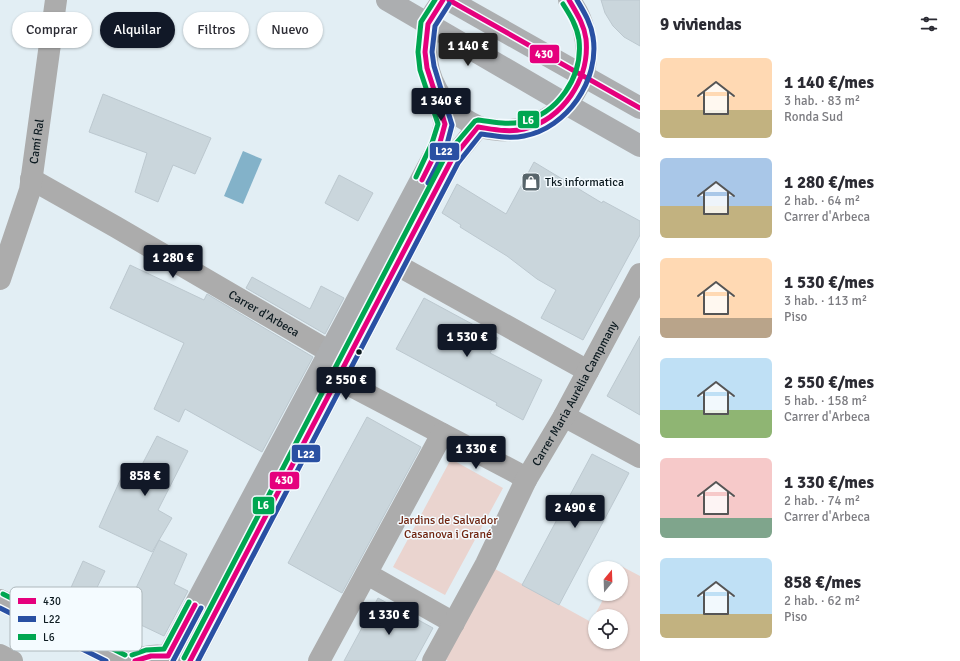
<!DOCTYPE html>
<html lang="es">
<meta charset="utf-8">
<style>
body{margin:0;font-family:Signika,sans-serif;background:#f2f2f3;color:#2b2b33;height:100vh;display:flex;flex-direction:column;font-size:15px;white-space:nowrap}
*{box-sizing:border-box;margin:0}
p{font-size:13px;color:#7c7c81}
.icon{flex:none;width:22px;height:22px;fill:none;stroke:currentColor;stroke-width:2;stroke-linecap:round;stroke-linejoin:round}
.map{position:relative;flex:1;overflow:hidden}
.drawer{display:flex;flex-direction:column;background:#fff;width:320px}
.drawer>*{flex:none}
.top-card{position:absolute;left:12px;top:12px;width:380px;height:36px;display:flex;gap:8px}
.needle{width:26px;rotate:19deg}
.tools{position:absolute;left:588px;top:561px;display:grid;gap:8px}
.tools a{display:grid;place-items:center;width:40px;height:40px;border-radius:50%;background:#fff;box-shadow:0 1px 3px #0004;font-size:20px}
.price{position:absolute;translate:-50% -34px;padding:0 9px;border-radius:4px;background:#111827;color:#fff;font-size:13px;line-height:26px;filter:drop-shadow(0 1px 2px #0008)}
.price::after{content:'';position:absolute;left:50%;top:24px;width:12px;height:9px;margin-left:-6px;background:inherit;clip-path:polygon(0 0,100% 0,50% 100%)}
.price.active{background:#222;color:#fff}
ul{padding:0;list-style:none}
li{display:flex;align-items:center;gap:12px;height:100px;padding:0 20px}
li span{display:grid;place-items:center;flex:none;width:112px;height:80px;border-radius:6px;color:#555}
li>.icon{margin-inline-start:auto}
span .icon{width:48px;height:48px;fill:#fffc;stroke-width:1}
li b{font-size:17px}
h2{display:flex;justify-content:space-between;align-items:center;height:48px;padding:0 20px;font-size:17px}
.pill{padding:0 14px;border-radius:18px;background:#fff;box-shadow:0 1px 3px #0004;font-size:14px;line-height:36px}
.pill.active{background:#111827;color:#fff}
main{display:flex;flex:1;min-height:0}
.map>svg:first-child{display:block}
.green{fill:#ead4cf;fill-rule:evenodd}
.water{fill:#83b2c9}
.building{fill:#cad6dc;stroke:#bcc8cf}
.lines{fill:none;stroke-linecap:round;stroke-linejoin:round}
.minor{stroke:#acacac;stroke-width:22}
.major{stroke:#acaeb0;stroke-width:22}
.bus-1-casing{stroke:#f4fbff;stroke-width:8}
.bus-2-casing{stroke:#f4fbff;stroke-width:8}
.bus-3-casing{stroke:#f4fbff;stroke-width:8}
.bus-1{stroke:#e5007d;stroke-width:5}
.bus-2{stroke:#2950a3;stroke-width:5}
.bus-3{stroke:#00a651;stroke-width:5}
.bus-dot{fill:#0c1a20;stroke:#f4fbff;stroke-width:1.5}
.labels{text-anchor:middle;stroke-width:3;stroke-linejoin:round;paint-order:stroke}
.street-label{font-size:12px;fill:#0c1a20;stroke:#f4fbff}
.poi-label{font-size:12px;fill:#0c1a20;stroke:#f4fbff;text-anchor:start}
.park-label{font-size:12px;fill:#702611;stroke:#f4fbff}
.key{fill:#f4fbff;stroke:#aeb8bc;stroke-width:1}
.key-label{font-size:11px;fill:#0c1a20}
.line-badge{stroke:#f4fbff;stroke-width:1.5}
.badge-label{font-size:11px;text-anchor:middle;font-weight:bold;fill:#fff}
</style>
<main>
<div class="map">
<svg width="640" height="661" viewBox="0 0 640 661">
<rect width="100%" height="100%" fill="#e2eef4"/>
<!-- green -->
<path class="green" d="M451,459L503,488L445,595L393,567Z
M486,564L591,622L606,594H621V568H620L621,566L640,576V661H448L436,655ZM595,616H621V642H595Z"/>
<!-- water -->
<path class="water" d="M243,151L262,159L243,204L224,196Z"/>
<!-- building -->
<path class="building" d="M601,0H640V46L624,37L613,26L605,13Z
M103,94L211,138L195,174L173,165L158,202L135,192L147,153L89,132Z
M534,162L602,203L603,201L640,221V235L583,340L541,318L556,290L537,279L507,256L460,227L461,225L442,213L457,184L506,214Z
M339,175L373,193L358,221L325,203Z
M130,265L204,300L207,294L313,357L262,452L185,409L179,422L154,409L184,343L110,308Z
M252,277L310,309L321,286L344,298L325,334L246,288Z
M424,298L498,338L490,353L542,380L523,420L496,405L497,403L396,349Z
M640,336V415L607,396Z
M367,417L421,447L342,593L288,563Z
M157,436L188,451L158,510L172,518L152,552L99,527L122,476L134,480Z
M592,454L629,473L559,605L522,585Z
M159,540L187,554L174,584L188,591L164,636L122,616L137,586Z
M83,561L105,571L90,602L69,592Z
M378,598L433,628L415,661H344Z"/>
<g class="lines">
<!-- minor -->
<g class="minor">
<path id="s1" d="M31,179L116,227L330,352"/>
<path d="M397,265L588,371"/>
<path id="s2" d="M0,279L30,190L56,0"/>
<path d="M338,379L517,473L526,480"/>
<path d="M564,416L640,457"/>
<path d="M367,574L454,623"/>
<path d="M0,600L122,661"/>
<path d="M0,655L12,661"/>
<path d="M319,661L442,434"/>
<path id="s3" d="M433,661L486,564L526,480L564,416L640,274"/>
</g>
<!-- major -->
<path class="major" d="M387,0L566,104L640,146
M443,0C438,7 431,15 429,23C427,28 427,34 427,38C422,76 442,110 477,126C483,129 492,129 498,130C539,133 577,106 585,66C589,43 584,18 569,0
M449,0L640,108
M168,656L439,146L445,124L434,86
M135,661C150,654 163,653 177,661
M190,661L452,159L478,127"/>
<!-- bus-1 casing -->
<g class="bus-1-casing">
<path id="bus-1" d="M449,0L640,108
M422,180L439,146L445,124L427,68L425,52L428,24L443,0
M135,661L151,656H168L195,605
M190,661L452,159L478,127C492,129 509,133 524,129C563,119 590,79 586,39C584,24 576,12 569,0"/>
</g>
<!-- bus-2 casing -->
<g class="bus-2-casing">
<path id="bus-2" d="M428,183L446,148L452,125L434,66L432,52L435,26L449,4
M0,608L106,661
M173,661L201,608
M198,661L458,163L481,134C495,136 510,139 524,136C567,128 600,80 593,37C591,23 584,12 577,0"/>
</g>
<!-- bus-3 casing -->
<g class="bus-3-casing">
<path id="bus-3" d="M416,177L432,143L438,124L420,70L418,52L421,22L435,0
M3,594L125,655
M132,655L146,650L164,649L189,602
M184,658L446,155L475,121L478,120C492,122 507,125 521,122C558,114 583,77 579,40C577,26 570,15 563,4"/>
</g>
<!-- bus-1 -->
<use href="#bus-1" class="bus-1"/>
<!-- bus-2 -->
<use href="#bus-2" class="bus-2"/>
<!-- bus-3 -->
<use href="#bus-3" class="bus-3"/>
</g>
<!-- icons -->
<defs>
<g id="shop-square" transform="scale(1)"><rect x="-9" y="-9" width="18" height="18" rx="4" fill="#57646a" stroke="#f4fbff"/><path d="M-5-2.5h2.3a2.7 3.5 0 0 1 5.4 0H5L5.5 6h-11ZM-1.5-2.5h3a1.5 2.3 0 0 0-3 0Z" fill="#fff"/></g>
</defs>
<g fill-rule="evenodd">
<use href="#shop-square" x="531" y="182"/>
</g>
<!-- markers -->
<circle class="bus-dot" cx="359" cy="352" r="3.5"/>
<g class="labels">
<!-- street labels -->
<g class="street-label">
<text dy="4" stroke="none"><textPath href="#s2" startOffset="143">Camí Ral</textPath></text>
<text dy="4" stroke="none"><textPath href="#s1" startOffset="269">Carrer d'Arbeca</textPath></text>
<text dy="4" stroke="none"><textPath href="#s3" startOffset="303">Carrer Maria Aurèlia Campmany</textPath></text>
</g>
<!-- poi labels -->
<g class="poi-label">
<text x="545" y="186">Tks informatica</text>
</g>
<!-- park labels -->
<g class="park-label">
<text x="448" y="524">Jardins de Salvador<tspan x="448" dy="14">Casanova i Grané</tspan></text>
</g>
</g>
<!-- legend -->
<rect x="10" y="587" width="132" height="64" rx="6" class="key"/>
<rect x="18" y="598" width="18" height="6" fill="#e5007d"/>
<rect x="18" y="616" width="18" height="6" fill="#2950a3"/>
<rect x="18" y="634" width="18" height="6" fill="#00a651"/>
<g class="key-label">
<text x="43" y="605">430</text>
<text x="43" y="623">L22</text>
<text x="43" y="641">L6</text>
</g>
<g class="line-badge">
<rect x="529" y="44" width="31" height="20" rx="4" fill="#e5007d"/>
<rect x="517" y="110" width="23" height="19" rx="4" fill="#00a651"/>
<rect x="429" y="142" width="31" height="19" rx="4" fill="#2950a3"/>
<rect x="291" y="444" width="30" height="19" rx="4" fill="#2950a3"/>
<rect x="269" y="471" width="31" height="19" rx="4" fill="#e5007d"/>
<rect x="252" y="496" width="23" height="19" rx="4" fill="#00a651"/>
</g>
<g class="badge-label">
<text x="544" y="58">430</text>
<text x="528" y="124">L6</text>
<text x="444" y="155">L22</text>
<text x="306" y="458">L22</text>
<text x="284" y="484">430</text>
<text x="263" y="509">L6</text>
</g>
</svg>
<div class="tools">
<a><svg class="needle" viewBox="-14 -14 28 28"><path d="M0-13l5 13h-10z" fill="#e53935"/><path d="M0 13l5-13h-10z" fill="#7c7c81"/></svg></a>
<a><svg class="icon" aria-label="locate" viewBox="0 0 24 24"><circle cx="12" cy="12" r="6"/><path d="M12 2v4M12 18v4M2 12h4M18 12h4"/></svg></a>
</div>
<b class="price active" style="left:468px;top:67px">1 140 €</b>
<b class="price" style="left:441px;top:122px">1 340 €</b>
<b class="price" style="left:173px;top:279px">1 280 €</b>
<b class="price" style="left:467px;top:358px">1 530 €</b>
<b class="price" style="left:346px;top:401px">2 550 €</b>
<b class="price" style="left:476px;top:470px">1 330 €</b>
<b class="price" style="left:145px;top:497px">858 €</b>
<b class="price" style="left:575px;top:529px">2 490 €</b>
<b class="price" style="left:389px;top:636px">1 330 €</b>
<div class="top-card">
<a class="pill">Comprar</a>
<a class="pill active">Alquilar</a>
<a class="pill">Filtros</a>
<a class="pill">Nuevo</a>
</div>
</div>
<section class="drawer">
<h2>9 viviendas<svg class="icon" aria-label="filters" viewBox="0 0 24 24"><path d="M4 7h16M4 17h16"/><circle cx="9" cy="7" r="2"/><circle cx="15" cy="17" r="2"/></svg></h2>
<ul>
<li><span style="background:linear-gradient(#ffd9b3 65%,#c2b280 0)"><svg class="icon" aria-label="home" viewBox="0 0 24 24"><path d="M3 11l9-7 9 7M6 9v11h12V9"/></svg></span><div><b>1 140 €/mes</b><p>3 hab. · 83 m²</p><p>Ronda Sud</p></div></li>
<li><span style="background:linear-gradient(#a9c7e8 60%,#c2b280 0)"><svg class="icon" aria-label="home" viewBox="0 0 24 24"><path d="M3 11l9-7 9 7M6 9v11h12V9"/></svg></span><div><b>1 280 €/mes</b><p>2 hab. · 64 m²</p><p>Carrer d'Arbeca</p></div></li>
<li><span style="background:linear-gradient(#ffd9b3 75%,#b9a48a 0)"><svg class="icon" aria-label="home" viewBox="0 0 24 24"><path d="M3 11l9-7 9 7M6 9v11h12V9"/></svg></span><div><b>1 530 €/mes</b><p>3 hab. · 113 m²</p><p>Piso</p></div></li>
<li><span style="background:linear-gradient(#bfe0f5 65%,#8fb573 0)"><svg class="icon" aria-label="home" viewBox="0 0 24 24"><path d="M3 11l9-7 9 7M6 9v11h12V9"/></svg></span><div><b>2 550 €/mes</b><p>5 hab. · 158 m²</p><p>Carrer d'Arbeca</p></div></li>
<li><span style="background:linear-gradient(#f6c9c9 75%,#7fa58c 0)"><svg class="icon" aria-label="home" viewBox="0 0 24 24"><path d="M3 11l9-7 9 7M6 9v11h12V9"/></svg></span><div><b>1 330 €/mes</b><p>2 hab. · 74 m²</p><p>Carrer d'Arbeca</p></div></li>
<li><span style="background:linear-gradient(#bfe0f5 70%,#c2b280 0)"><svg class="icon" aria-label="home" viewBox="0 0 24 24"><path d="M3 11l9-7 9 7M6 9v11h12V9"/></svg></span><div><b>858 €/mes</b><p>2 hab. · 62 m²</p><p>Piso</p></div></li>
</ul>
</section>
</main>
